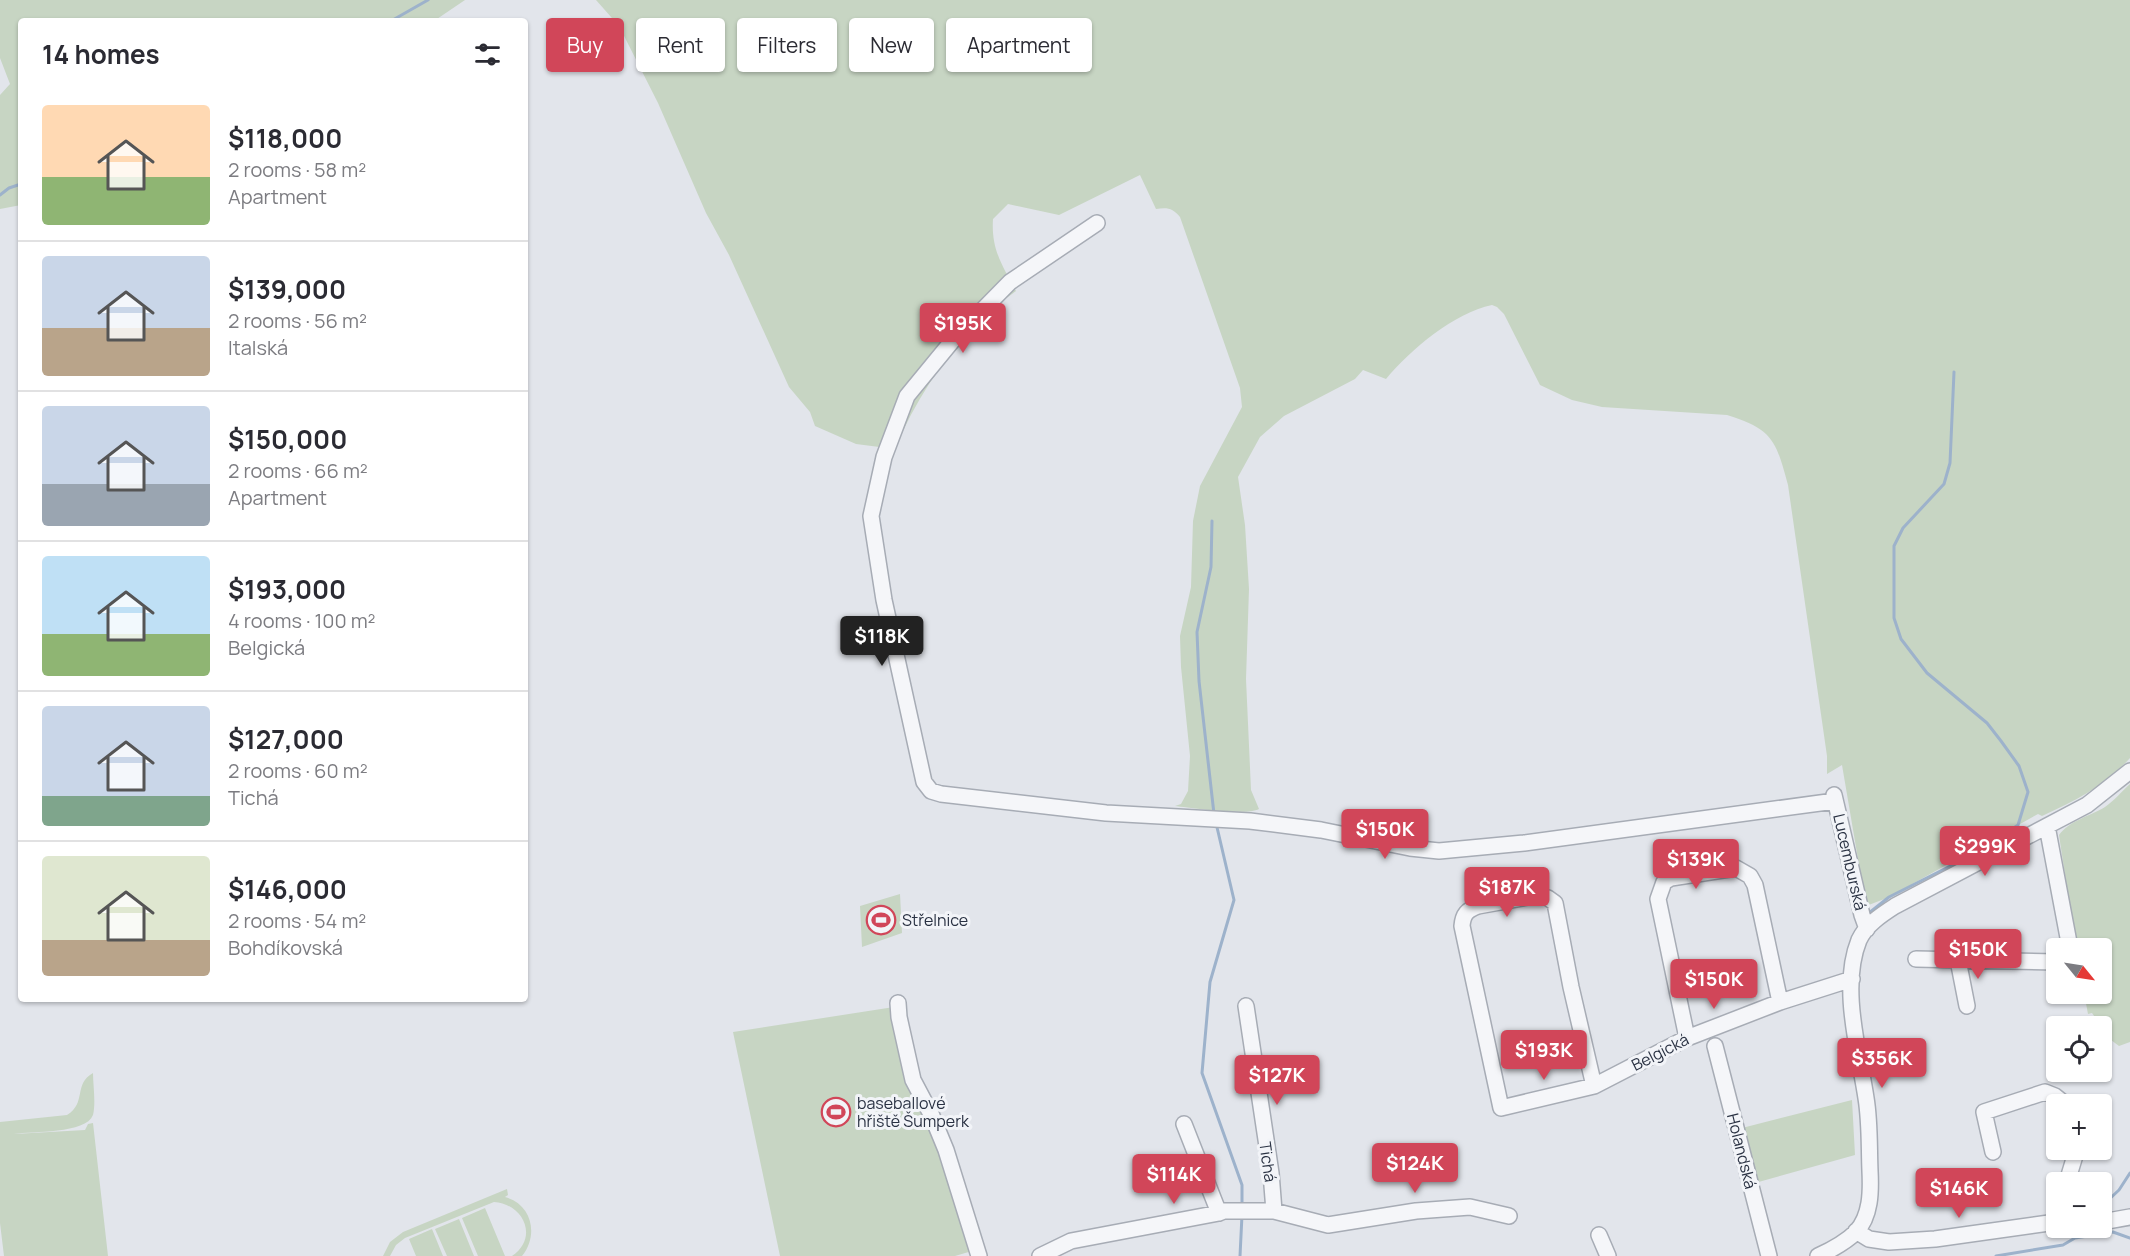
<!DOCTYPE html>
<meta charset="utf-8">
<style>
body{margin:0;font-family:Manrope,sans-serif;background:#f2f2f3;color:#2b2b33;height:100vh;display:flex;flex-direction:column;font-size:22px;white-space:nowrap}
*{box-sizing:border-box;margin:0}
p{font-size:20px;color:#7c7c81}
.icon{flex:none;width:33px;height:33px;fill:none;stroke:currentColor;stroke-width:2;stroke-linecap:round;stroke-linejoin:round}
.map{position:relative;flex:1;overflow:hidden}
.sheet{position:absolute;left:18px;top:18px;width:510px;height:984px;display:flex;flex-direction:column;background:#fff;border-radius:6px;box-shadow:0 2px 4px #0004}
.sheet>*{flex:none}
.guide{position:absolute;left:546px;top:18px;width:570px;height:54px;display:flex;gap:12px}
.needle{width:39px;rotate:120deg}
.fabs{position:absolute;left:2046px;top:938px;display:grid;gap:12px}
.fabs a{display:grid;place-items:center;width:66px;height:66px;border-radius:6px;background:#fff;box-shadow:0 2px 4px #0004;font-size:30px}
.price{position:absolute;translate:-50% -51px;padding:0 14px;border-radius:6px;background:#d14659;color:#fff;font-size:20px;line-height:39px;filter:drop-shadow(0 2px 3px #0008)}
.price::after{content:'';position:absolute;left:50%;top:36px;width:18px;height:14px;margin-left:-9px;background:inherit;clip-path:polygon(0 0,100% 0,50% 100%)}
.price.current{background:#222;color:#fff}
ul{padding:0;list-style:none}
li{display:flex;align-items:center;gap:18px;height:150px;padding:0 24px}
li+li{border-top:2px solid #e1e1e2}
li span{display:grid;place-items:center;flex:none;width:168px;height:120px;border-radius:6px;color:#555}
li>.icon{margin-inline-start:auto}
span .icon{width:72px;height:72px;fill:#fffc;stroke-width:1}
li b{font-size:26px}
h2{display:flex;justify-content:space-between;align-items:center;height:72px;padding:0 24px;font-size:26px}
.pill{padding:0 21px;border-radius:6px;background:#fff;box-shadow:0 2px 4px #0004;font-size:21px;line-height:54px}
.pill.current{background:#d14659;color:#fff}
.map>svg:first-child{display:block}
.green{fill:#c7d5c3}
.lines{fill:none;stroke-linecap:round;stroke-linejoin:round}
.stream{stroke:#9db2cb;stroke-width:3}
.minor-casing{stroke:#a7acb5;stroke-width:18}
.minor{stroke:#f5f6f9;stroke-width:15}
.labels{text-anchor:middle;stroke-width:6;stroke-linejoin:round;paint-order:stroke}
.street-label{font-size:16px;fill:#2a3243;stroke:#f2f4f8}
.poi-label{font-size:16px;fill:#2a3243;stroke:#f2f4f8;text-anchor:start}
</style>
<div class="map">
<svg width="2130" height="1256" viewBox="0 0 2130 1256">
<rect width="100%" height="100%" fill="#e2e5eb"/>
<!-- green -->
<path class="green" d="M0,0H465L434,21H21V205L0,209V95L10,84L0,58Z
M596,0H2130V758C2106,785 2075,801 2042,816L2038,814L1887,898L1866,906L1842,765L1827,774V756L1788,485C1776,441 1773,429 1727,415L1602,407L1572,400L1540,385L1504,314L1497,307L1492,305C1454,313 1411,349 1386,379L1363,370L1355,379L1284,416L1260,437L1238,477L1245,525L1249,589L1246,679L1251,790L1259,809C1246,816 1193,808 1175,806L1181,804L1188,791L1190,756L1181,667L1180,636L1191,587L1193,521L1200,486L1242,407L1240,388L1180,217C1173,208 1167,207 1156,209L1140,175L1059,215L1008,204L993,219C991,249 1002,265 1016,291C1003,301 987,311 976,323C942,360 914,403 895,449L856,444L815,426L810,412L789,387L729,255L706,213L658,103L619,26Z
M2130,784V1042L2119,1046L2111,1040L2092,1013L2088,1014L2084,993H2102V948H2076L2059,835C2069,821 2090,816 2105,807C2114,801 2122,791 2130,784Z
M900,894L902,933L862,947L860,906Z
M894,1007L972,1251L955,1256H780L733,1032Z
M93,1073C93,1085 96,1103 93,1115C86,1134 32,1131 14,1134L85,1130L88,1124L93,1123L108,1256H4L0,1223V1122L67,1115C87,1103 73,1084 93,1073Z
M1852,1100L1855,1155L1755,1183L1742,1128Z
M507,1189L508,1195L505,1197C532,1204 539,1235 522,1256H512C539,1238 524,1204 494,1202L405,1238L396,1245L390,1256H383L390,1242L403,1232Z
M485,1208L505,1256H478L462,1218Z
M459,1219L474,1256H447L435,1229Z
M432,1229L443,1256H416L409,1239Z"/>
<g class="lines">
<!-- stream -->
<path class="stream" d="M391,21L428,0
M0,195L9,188L21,184
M1212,521L1211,567L1197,632L1199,681L1214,814
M1216,823L1234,900L1210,982L1202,1073L1242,1185V1205
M1869,913L1889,897L1980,851L2018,825L2028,792L2019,766L2001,741L1987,723L1927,673L1901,639L1894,618V546L1903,528L1944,484L1950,463L1954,372
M2102,1206L2119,1190L2130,1173
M1240,1256L1242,1215
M1996,1256L2063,1245L2075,1238L2113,1232L2130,1238"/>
<!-- minor casing -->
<g class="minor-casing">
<path id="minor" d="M1097,223L1010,282L953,340L907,396L884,457L871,516L884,600L924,782L931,791L941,794L1106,813L1250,821L1321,830L1410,848L1439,851L1524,843L1835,801
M1834,795L1862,915L1867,929
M2047,826L2070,948
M1916,959L2056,962
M1958,960L1967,1006
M898,1003L899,1017L913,1080L932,1116L946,1150L979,1256
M1246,1006L1271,1173L1274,1211
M1687,1038L1658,899L1664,882L1671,878L1736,868L1750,876L1755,885L1780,1002
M1715,1046L1769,1256
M1594,1086L1571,987L1555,903L1548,898L1539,895L1478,906C1467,910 1463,914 1462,926L1501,1108L1594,1086L1687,1038L1780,1002L1852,979
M1184,1124L1219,1213
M1993,1152L1984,1112L2045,1092L2055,1096L2065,1104
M2067,1182L2077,1149
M2102,1222L2130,1217
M1856,1231L1869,1239L1889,1242L1935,1239L2056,1222
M1599,1235L1608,1256
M1040,1256L1071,1241L1219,1213L1224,1211H1274L1328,1225L1416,1211L1470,1207L1509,1216
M1818,1256C1831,1250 1846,1242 1856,1232C1871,1216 1871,1191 1870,1171C1869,1147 1870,1122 1866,1098C1859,1051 1840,987 1859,940C1866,925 1881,915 1895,906L2087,805L2130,771"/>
</g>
<!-- minor -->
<use href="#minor" class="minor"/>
</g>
<!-- icons -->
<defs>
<g id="stadium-ring" transform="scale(1.5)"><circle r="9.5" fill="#f2f4f8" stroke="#d14659" stroke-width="1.5"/><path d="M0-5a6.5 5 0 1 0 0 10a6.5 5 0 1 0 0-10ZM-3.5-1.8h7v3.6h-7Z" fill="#d14659"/></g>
</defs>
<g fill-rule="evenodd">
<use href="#stadium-ring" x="881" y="920"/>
<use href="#stadium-ring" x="836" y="1112"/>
</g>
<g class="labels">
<!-- street labels -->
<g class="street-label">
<text transform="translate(1850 862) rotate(77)" y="6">Lucemburská</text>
<text transform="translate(1660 1052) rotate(-27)" y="6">Belgická</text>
<text transform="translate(1742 1151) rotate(76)" y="6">Holandská</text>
<text transform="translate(1268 1162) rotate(82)" y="6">Tichá</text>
</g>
<!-- poi labels -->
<g class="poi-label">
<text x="902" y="926">Střelnice</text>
<text x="857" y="1109">baseballové<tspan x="857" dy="18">hřiště Šumperk</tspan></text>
</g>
</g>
</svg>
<div class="fabs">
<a><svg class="needle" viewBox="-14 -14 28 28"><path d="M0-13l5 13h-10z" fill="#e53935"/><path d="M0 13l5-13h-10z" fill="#7c7c81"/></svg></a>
<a><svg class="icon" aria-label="locate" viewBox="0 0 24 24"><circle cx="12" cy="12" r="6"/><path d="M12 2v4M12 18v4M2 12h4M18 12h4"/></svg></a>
<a>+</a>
<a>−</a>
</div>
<b class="price" style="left:963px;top:354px">$195K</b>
<b class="price current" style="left:882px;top:667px">$118K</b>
<b class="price" style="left:1385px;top:860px">$150K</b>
<b class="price" style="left:1985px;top:877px">$299K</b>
<b class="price" style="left:1696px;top:890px">$139K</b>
<b class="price" style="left:1507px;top:918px">$187K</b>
<b class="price" style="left:1978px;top:980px">$150K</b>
<b class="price" style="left:1714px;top:1010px">$150K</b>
<b class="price" style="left:1544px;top:1081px">$193K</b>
<b class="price" style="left:1882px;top:1089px">$356K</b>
<b class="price" style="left:1277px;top:1106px">$127K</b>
<b class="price" style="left:1415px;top:1194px">$124K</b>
<b class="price" style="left:1174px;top:1205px">$114K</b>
<b class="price" style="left:1959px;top:1219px">$146K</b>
<div class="guide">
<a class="pill current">Buy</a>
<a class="pill">Rent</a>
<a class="pill">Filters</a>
<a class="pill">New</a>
<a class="pill">Apartment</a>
</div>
<section class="sheet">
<h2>14 homes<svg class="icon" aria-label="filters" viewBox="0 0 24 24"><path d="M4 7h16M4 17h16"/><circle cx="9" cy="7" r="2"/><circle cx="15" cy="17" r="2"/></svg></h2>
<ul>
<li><span style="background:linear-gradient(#ffd9b3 60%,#8fb573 0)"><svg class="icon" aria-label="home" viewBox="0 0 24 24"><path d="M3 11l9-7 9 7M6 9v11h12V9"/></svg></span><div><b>$118,000</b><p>2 rooms · 58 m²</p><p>Apartment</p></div></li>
<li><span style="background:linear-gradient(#c9d6e8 60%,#b9a48a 0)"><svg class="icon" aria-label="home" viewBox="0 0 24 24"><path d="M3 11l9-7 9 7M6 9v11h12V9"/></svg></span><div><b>$139,000</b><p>2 rooms · 56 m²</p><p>Italská</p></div></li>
<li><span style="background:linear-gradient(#c9d6e8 65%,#9aa5b1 0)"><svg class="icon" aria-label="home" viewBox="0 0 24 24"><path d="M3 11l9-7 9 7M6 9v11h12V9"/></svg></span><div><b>$150,000</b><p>2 rooms · 66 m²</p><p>Apartment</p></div></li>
<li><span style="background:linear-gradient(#bfe0f5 65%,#8fb573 0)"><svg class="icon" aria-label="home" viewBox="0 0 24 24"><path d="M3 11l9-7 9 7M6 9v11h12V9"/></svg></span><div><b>$193,000</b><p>4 rooms · 100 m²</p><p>Belgická</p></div></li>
<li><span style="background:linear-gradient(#c9d6e8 75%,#7fa58c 0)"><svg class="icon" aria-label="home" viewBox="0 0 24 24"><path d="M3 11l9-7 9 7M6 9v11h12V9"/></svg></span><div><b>$127,000</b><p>2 rooms · 60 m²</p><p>Tichá</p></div></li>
<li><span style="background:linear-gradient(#dfe7d0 70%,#b9a48a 0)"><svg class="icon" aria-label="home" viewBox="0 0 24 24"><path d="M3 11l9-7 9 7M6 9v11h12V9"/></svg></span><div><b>$146,000</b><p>2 rooms · 54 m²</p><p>Bohdíkovská</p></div></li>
</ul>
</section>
</div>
